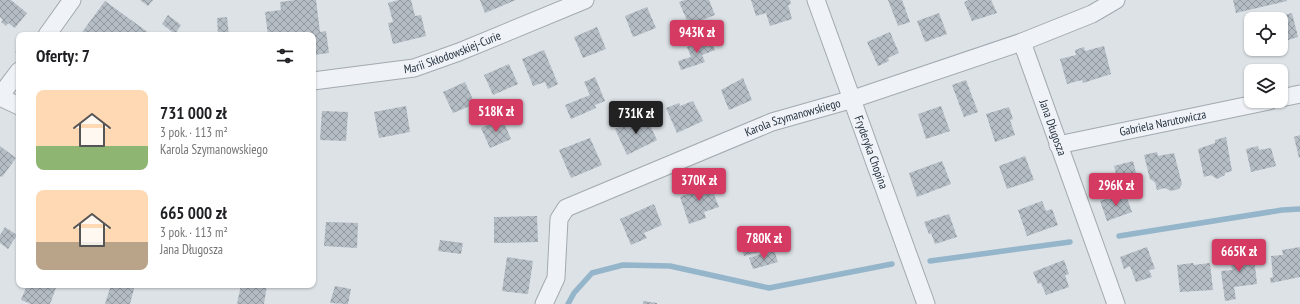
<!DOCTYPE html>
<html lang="pl">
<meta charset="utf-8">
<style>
body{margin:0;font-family:"PT Sans Narrow",sans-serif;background:#f6f6f6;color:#202124;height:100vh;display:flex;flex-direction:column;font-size:15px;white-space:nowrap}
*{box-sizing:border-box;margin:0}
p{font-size:13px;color:#757577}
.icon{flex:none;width:22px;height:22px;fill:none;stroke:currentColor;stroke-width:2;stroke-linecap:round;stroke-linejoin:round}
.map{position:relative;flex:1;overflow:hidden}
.sheet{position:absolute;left:16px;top:32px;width:300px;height:256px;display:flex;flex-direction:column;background:#fff;border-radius:8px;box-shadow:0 1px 3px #0004}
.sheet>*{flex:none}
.tools{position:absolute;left:1244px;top:12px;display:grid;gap:8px}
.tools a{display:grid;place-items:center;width:44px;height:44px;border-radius:8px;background:#fff;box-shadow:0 1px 3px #0004;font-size:20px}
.price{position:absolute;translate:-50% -34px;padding:0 9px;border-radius:4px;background:#d43a62;color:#fff;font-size:13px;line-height:26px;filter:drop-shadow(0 1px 2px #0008)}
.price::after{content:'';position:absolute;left:50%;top:24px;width:12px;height:9px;margin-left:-6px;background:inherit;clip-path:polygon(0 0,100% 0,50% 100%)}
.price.current{background:#222;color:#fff}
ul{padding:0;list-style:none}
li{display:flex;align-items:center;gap:12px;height:100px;padding:0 20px}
li span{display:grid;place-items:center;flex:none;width:112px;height:80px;border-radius:8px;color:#555}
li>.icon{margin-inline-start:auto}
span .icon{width:48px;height:48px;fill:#fffc;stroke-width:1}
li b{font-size:17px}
h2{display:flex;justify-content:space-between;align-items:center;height:48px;padding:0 20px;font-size:17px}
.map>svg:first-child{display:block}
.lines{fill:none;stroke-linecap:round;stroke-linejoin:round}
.stream{stroke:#95b5ca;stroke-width:5.5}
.building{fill:url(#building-cross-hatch)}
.minor-casing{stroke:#a2a9b1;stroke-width:19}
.path{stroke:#bac0c6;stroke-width:2.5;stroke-dasharray:3 3;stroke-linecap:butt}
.minor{stroke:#eff2f6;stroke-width:17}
.labels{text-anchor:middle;stroke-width:3.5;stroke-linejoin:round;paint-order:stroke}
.street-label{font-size:12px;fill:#25313f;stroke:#ecf1f5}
</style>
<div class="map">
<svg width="1300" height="304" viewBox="0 0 1300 304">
<defs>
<pattern id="building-cross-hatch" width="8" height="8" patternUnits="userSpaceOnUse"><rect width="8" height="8" fill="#b4bcc4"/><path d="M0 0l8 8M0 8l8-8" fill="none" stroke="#9299a1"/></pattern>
</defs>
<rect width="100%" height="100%" fill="#dde2e7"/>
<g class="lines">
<!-- stream -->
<path class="stream" d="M1119,236L1282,210L1300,209
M930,261L1070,242
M568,304L574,293L592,273L623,265L670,266L769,288L892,264"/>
</g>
<!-- building -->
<path class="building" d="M0,0H11L27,13L15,28L8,23L6,26L1,22L3,20L0,17Z
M140,0H153L148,6Z
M295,0H316L320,32L326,31L329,53L313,55V35H268L265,12L281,10L280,2Z
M399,0H411L415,16L421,15L426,36L393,44L388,23L393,22L388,3Z
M480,0H516L485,13Z
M685,0H709L715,15L689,25L679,2Z
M751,0H790L791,4L788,5L792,19L770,26L766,13L756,16Z
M888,0H902L910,22L898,26Z
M969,0H991L997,13L972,21L964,2Z
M1233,0H1287V1L1236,13Z
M105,1L149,33L147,35H80Z
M647,7L656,28L633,37L625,16Z
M939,13L947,34L925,42L917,21Z
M1292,13L1298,37L1282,42L1281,19H1276V17Z
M168,15L181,25L175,34L162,24Z
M227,17L229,35H218L217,18Z
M597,27L606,49L583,58L574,37Z
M890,32L899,53L888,58L889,61L878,66L867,42Z
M710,38L715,50L702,55L705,62L681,70L678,61L691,57L687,47Z
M1104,46L1111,74L1083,83L1082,80L1067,84L1060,59L1076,55L1075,50L1084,47L1085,51Z
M544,50L558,84L548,89L545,82L533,86L522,59Z
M509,64L518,84L493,95L484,75Z
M595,77L605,101L595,105L596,108L571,119L565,105L590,95L584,82Z
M743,78L752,100L729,110L721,90Z
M966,80L978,112L964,117L952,85Z
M465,82L475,104L453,113L443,92Z
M693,101L703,121L677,133L666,108L679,103L680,106Z
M406,106L410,132L379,138L374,112Z
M941,106L950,131L926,139L918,114Z
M1009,107L1013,119L1010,120L1015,135L995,142L986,114Z
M322,111L348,112L346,141L320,140Z
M645,115L657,140L627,155L615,129Z
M502,118L511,139L490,148L481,128Z
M1300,135V157L1299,158L1294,137Z
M1226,137L1232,171L1225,173V175L1217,179L1211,175L1204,177L1198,149L1215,143V140Z
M590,138L602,165L571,178L559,150Z
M0,146L16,158L2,177L0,176Z
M1258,146L1259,150L1271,148L1276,166L1251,172L1246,149Z
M1157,152L1158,156L1174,153L1182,184L1179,189L1171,191L1165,188L1157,190L1155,182L1150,179L1144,155Z
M1025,156L1034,180L1007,189L999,166Z
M942,161L951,184L917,197L909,173Z
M1133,161L1138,180L1119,185L1114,166Z
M709,181L719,207L704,212L706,218L689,224L680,197L695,191L693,187Z
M1125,193L1132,212L1107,221L1100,201Z
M1042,201L1046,211L1052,209L1058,225L1027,236L1018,210Z
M654,204L662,225L644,233L647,238L631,245L620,219Z
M949,214L957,237L935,244L931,233L929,234L924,222Z
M537,216L538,242L494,243V217Z
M326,222L358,223L357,248L324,246Z
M5,227L17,235L8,249L0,243V235Z
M763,232L769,249L744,256L740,242Z
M440,240L463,243L461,254L438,251Z
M1147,247L1155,269L1149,270L1152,277L1136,282L1130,266L1124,269L1120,257Z
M1300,247V277L1271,283L1270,278L1273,277L1271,256L1283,255L1282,250Z
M1253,249L1257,284L1234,287L1236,299L1225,301L1221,271L1232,270L1229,252Z
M774,250L778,262L753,269L749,258Z
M507,257L533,261L528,294L502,291Z
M1064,260L1069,274L1065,275L1069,287L1046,295L1041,283L1038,284L1033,272Z
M1193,263L1194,265L1210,263L1213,290L1180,292L1177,265Z
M27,285H57L50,304H31L21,300Z
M111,285H135L130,304H105Z
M241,285H267L264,304H237Z
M335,286L351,289L348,304L330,303Z
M643,301L657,303V304H643Z"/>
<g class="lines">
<!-- minor casing -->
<g class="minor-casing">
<g id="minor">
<path id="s1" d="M816,0L926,304"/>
<path d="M47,35L72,0"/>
<path id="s2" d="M1022,42L1116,304"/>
<path id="s3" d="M313,81L414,68L459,52L585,0"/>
<path d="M0,96L19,71"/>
<path d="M0,97L19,106"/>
<path d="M1281,98L1300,94"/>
<path id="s4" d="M1058,145L1269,101"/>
<path id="s5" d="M544,304L556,278L559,219L566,208L772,122L853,99L1022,42L1092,14L1116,0"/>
</g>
</g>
<!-- path -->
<path class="path" d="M16,53L19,49"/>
<!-- minor -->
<use href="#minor" class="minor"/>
</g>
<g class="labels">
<!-- street labels -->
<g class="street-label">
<text dy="4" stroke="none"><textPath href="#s3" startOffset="143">Marii Skłodowskiej-Curie</textPath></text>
<text dy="4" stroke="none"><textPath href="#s5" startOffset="345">Karola Szymanowskiego</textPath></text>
<text dy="4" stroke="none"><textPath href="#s4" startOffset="107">Gabriela Narutowicza</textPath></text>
<text dy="4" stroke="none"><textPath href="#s2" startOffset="91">Jana Długosza</textPath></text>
<text dy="4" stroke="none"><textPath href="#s1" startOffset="162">Fryderyka Chopina</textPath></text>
</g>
</g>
</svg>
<div class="tools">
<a><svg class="icon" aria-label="locate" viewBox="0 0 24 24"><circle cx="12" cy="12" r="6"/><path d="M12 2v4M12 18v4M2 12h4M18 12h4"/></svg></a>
<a><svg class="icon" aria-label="layers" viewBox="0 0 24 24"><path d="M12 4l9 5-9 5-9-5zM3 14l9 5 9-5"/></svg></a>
</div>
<b class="price" style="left:697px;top:54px">943K zł</b>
<b class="price" style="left:496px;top:133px">518K zł</b>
<b class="price current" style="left:636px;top:135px">731K zł</b>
<b class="price" style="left:699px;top:202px">370K zł</b>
<b class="price" style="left:1116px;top:207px">296K zł</b>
<b class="price" style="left:764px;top:260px">780K zł</b>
<b class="price" style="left:1239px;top:273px">665K zł</b>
<section class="sheet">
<h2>Oferty: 7<svg class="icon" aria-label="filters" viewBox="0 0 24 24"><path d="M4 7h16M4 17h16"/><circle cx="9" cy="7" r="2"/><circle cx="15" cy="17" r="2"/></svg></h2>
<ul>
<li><span style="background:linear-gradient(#ffd9b3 70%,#8fb573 0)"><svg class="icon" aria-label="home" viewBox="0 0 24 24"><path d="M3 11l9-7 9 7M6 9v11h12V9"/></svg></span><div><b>731 000 zł</b><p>3 pok. · 113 m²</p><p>Karola Szymanowskiego</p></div></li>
<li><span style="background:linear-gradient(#ffd9b3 65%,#b9a48a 0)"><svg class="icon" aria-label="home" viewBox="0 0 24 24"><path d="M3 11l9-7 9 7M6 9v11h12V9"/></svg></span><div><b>665 000 zł</b><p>3 pok. · 113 m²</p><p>Jana Długosza</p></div></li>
</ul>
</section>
</div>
